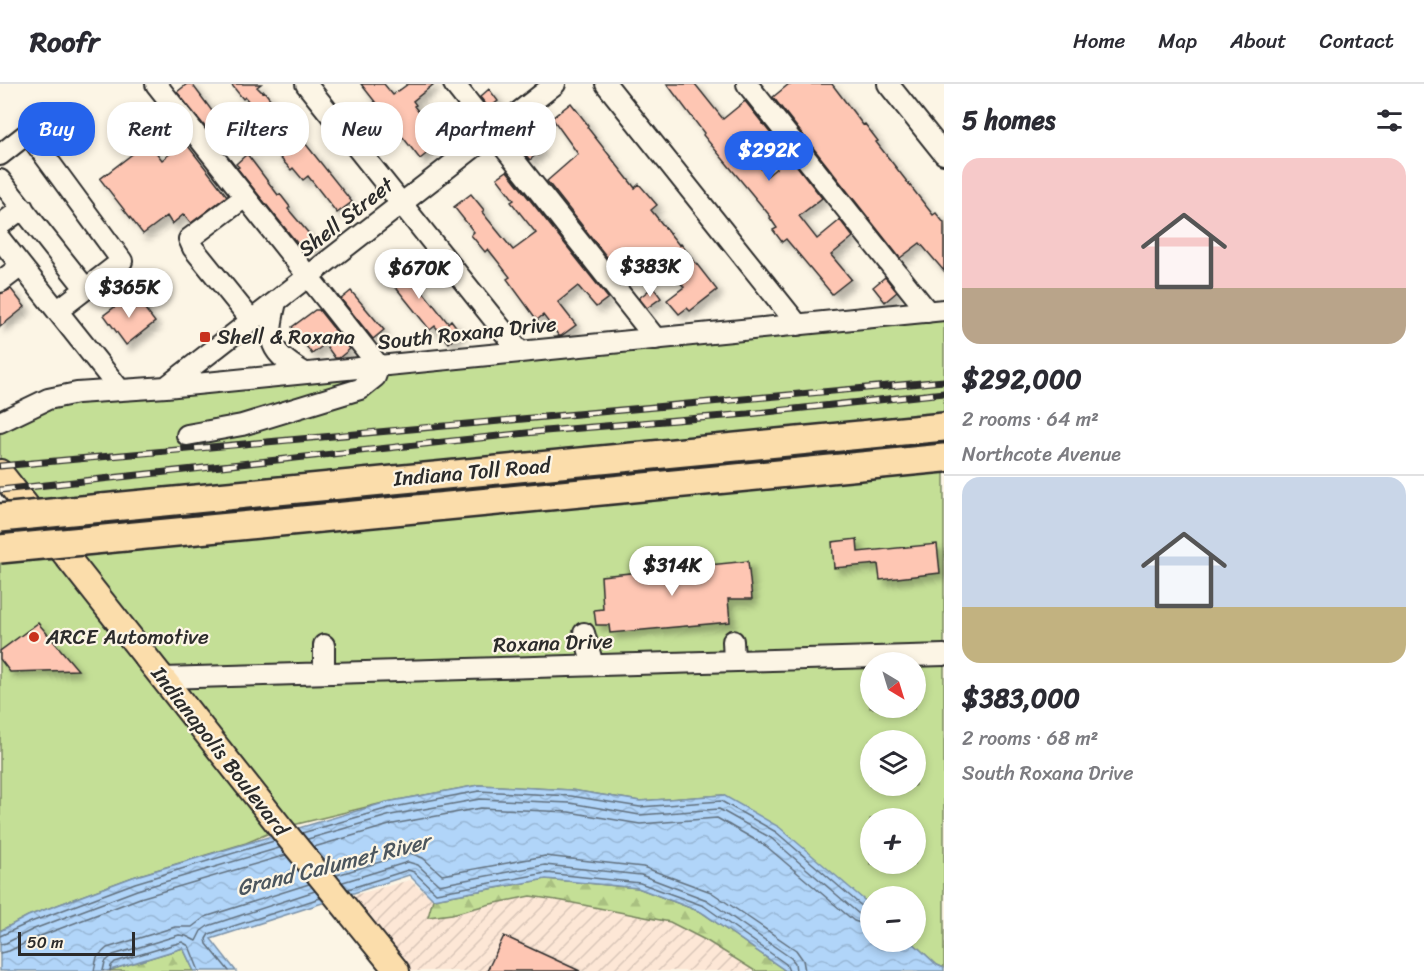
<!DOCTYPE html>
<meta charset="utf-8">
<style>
body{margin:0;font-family:Sriracha,sans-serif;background:#f7f7f7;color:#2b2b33;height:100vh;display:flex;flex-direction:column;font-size:22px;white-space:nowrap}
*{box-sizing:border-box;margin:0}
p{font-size:20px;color:#7c7c81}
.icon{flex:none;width:33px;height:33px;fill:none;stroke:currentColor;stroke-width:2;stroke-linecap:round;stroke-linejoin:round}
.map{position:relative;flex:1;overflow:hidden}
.drawer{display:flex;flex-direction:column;background:#fff;width:480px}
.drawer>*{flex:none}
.hud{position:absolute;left:18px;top:18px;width:570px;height:54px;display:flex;gap:12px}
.needle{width:39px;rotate:142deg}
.controls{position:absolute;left:860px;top:568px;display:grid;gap:12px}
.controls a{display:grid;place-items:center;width:66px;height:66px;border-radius:50%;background:#fff;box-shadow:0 3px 9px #0003;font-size:30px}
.scale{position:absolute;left:18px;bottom:15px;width:117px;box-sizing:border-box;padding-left:6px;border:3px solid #2b2b2b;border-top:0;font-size:16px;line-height:21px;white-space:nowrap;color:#2b2b2b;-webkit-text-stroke:4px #fcf5e5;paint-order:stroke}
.price{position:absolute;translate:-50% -51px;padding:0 14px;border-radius:21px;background:#fff;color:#222;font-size:20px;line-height:39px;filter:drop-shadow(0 2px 3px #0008)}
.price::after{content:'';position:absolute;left:50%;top:36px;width:18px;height:14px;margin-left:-9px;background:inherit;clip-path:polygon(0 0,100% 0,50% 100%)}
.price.active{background:#2563eb;color:#fff}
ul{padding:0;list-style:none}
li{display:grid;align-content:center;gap:12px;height:318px;padding:0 18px}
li+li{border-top:2px solid #e1e1e2}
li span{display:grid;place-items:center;height:186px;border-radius:18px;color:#555}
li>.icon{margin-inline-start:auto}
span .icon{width:108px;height:108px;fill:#fffc;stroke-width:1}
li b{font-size:26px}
h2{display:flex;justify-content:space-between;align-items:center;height:72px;padding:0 18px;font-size:26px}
.chip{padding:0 21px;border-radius:24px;background:#fff;box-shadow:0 3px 9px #0003;font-size:21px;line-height:54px}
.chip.active{background:#2563eb;color:#fff}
header{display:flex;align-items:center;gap:36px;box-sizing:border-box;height:84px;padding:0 30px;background:#fff;border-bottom:2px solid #e1e1e2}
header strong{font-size:28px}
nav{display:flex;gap:33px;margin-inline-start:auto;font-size:21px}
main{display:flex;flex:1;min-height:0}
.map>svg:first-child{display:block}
.industrial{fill:url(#industrial-furrows)}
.grass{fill:#c4df96;stroke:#788560;stroke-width:1.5;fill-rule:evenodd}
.forest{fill:url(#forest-firs);stroke:#788560;stroke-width:1.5}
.water{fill:url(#water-waves);stroke:#7b91a7;stroke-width:1.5}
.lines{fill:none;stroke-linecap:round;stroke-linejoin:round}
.shore{stroke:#616f7d;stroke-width:1.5}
.building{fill:#fec6b3;stroke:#2b2b2b;stroke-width:1.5;filter:url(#shadow)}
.minor-casing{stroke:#2b2b2b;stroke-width:24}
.major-casing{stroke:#2b2b2b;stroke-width:28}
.highway-casing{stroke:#2b2b2b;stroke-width:32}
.minor{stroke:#fcf5e5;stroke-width:20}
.major{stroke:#fbddab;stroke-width:24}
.highway{stroke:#fbddab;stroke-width:27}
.rail-casing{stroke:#2b2b2b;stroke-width:7}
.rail{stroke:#fcf5e5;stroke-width:4.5;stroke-dasharray:14;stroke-linecap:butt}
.highway-bridge-casing{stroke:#2b2b2b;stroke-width:32;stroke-linecap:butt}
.highway-bridge{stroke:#fbddab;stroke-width:27}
.poi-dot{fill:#c8321e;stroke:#fcf5e5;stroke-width:2}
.labels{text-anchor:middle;stroke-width:4.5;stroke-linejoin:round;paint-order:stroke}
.street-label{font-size:21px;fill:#2b2b2b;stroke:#fcf5e5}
.poi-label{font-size:21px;fill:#2b2b2b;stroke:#fcf5e5;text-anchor:start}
.water-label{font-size:22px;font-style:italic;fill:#4c565e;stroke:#fcf5e5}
</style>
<header>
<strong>Roofr</strong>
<nav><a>Home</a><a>Map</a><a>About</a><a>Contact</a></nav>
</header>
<main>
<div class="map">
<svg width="944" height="887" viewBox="0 0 944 887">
<defs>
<pattern id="industrial-furrows" width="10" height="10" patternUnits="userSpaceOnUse" patternTransform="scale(1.5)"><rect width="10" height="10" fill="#fde7d6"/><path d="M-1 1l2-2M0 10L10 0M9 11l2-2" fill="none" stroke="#d9c6b8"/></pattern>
<pattern id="forest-firs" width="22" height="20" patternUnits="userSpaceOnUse" patternTransform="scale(1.5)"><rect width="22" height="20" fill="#c4df96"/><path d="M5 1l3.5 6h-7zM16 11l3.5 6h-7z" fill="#a9c081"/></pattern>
<pattern id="water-waves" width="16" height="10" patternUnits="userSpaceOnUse" patternTransform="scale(1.5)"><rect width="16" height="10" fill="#b1d5f9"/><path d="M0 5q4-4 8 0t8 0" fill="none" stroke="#98b7d6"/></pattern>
<filter id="shadow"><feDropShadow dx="5.5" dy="5.5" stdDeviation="3" flood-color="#0004"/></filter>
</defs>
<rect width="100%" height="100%" fill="#fcf5e5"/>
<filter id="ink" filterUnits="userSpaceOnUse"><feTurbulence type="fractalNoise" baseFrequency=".0167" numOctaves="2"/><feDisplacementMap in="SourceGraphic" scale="12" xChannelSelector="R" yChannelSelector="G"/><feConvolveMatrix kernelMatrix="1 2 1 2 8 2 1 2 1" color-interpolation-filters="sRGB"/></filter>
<g filter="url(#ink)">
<!-- industrial -->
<path class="industrial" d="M410,796L433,815L638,804L786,887H404L343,814Z"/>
<!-- grass -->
<path class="grass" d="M944,226V884L937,881L912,858H915V813H870V821L827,786L723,711L640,717L571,706L479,701L387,718L281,744L246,759L133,793L28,832L0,847V479L67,475L0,388V338L48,315ZM870,579H915V624H870ZM870,657H915V702H870ZM870,735H915V780H870Z"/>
<!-- forest -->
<path class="forest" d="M546,795L638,804L701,828L786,887H755L707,857L670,838L563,817L530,812L491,820L452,830L428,833L433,815Z
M183,864L194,887H107Z"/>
<!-- water -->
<path class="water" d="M479,701L571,706L640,717L723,711L779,743L870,821V858H912L937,881L944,884V887H786L701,828L638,804L546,795L433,815L409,791L211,855L236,887H194L183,864L107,887H0V847L28,832L133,793L387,718Z"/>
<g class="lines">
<!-- shore -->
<path class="shore" d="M302,749L389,724L479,707L571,712L640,723L721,717L776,748L864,824L870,825
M308,755L391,731L480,715L570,719L640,731L719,725L771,754L859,830L870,833
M314,763L393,740L481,724L569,728L640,740L717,734L766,762L854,837L870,842
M337,791L410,769L423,774L442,791L545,772L643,783L711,808L796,866L803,876L805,887
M343,798L408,778L418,781L439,801L545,781L641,791L707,816L791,874L795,879L796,887
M348,805L408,786L414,788L436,809L546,789L640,799L704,822L786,880L789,887
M0,852L31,838L135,799L274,757
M0,860L6,859L34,845L137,806L279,764
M0,869L9,867L38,853L140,814L286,771
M94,887L97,873L107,864L175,843H192L205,833L309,800
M103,887L105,878L113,871L179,851L186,852L196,857L201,847L208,842L315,807
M110,887L111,882L115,878L182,858L189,862L199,887
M229,887L207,860L206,855L209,850L320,814"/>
</g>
<!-- building -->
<path class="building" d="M187,0H192L218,35L206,44L177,8Z
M231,0H261L257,3L262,8L264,7L277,24L352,118L337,129L308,92L303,96L293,84L291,86L276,69L285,62L245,13L243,15Z
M361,0H384L393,11L408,0H434L413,17L416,21L414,22L431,44L458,24L468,36L420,75Z
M667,0H695L723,35L745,17L775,55L752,73L767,92L790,73L822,114L799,132L817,155L840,136L853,153L831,171L851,195L832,210L786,155L782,158L773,146L777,144L770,134L771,133L703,51L704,49Z
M789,0H832L863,41L865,40L878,57L876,58L933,131L936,129L944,139V187L920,159L900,174L773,13Z
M489,5L498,17L489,24L480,13Z
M571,19L588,41L587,43L635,104L639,100L657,121L651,126L679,161L681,160L717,206L690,227L687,224L679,230L667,216L684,203L656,168L625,192L612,176L610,177L547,97L578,70L552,34Z
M530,53L541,66L530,76L519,63Z
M148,58L162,76L185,58L227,112L191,139L184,130L172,140L167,132L143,150L100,95Z
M247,70L278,111L280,110L290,123L288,125L317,159L305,169L237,84L239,83L236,80Z
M507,87L608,214L596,223L578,202L558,218L576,241L561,252H559L543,231L537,236L507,195L510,193L488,165L485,168L471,151L474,148L454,123L471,110L484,126L482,128L513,166L536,149L511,118L514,116L497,94Z
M395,173L448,239L451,236L461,249L449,259L435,242L430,246L381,185Z
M885,193L897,208L885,218L873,203Z
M653,203L661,214L647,224L639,214Z
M11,205L25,223L0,243V210Z
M351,207L384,246L373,255L341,215Z
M133,209L155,238L126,261L104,231Z
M315,226H319L350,265L339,274H335L325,260L312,270L292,243Z
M857,455L858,468L937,460L940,489L880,496L878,480L834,484L832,458Z
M748,477L752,515H728L730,538L610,549L609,541H596L594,526L603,525L601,492Z
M38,539L78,586L10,588L0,575V567Z
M504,852L580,887H487Z"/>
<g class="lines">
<!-- minor casing -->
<g class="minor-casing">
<path id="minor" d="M156,0L379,282L375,293L360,305L242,341L187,351
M306,0L520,268
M454,0L656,255
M606,0L798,241
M747,0L928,228
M888,0L944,70
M0,71L28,49L122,177L57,227
M0,96L86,205
M245,113L189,155L193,164L252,237
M0,141L23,124
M0,155L120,306
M0,198L21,182
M276,218C266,258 269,268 305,289
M166,303L555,0
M0,338L48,315L77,309L166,303L944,226
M584,549L593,581
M733,557L734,577
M324,561V589
M163,594L944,571"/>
</g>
<!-- major casing -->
<g class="major-casing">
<path id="major" d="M0,388L281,744L397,887"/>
</g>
<!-- highway casing -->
<g class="highway-casing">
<path id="highway" d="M102,424L944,343
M125,453L944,374"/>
</g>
<!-- minor -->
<use href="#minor" class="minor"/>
<!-- major -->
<use href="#major" class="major"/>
<!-- highway -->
<use href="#highway" class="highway"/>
<!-- rail casing -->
<g class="rail-casing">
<path id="rail" d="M0,382L944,297
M0,406L545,347L748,330L944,309"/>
</g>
<!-- rail -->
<use href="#rail" class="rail"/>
<!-- highway-bridge casing -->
<g class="highway-bridge-casing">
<path id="highway-bridge" d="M0,434L102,424
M0,465L125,453"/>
</g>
<!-- highway-bridge -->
<use href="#highway-bridge" class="highway-bridge"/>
</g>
</g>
<!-- markers -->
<g class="poi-dot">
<rect x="199" y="247" width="12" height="12" rx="3"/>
<circle cx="34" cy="553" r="6"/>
</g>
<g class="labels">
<!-- street labels -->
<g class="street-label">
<text transform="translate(346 133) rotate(-38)" y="7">Shell Street</text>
<text transform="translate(467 249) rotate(-6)" y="7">South Roxana Drive</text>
<text transform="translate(472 388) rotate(-5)" y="7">Indiana Toll Road</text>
<text transform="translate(553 559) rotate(-2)" y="7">Roxana Drive</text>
<text transform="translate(220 667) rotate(52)" y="7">Indianapolis Boulevard</text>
</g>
<!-- poi labels -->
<g class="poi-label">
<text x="217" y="260">Shell &amp; Roxana</text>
<text x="46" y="560">ARCE Automotive</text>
</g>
<!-- water labels -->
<g class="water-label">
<text transform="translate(333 780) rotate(-14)" y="8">Grand Calumet River</text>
</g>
</g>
</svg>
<div class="controls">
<a><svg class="needle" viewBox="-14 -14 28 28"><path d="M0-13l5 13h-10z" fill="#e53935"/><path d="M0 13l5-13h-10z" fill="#7c7c81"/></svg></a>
<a><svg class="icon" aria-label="layers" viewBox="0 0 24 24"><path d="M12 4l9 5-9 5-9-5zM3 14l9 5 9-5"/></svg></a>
<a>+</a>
<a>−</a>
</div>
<div class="scale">50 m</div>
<b class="price active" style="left:769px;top:98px">$292K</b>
<b class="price" style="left:650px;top:214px">$383K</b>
<b class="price" style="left:419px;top:216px">$670K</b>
<b class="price" style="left:129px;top:235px">$365K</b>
<b class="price" style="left:672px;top:513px">$314K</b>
<div class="hud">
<a class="chip active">Buy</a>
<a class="chip">Rent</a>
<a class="chip">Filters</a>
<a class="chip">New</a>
<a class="chip">Apartment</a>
</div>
</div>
<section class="drawer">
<h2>5 homes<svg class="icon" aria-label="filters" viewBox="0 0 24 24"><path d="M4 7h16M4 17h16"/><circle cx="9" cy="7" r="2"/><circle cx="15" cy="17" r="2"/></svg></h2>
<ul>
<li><span style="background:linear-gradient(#f6c9c9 70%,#b9a48a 0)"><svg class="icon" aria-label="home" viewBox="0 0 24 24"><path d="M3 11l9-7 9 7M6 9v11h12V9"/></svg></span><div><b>$292,000</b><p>2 rooms · 64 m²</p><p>Northcote Avenue</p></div></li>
<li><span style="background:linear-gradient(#c9d6e8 70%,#c2b280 0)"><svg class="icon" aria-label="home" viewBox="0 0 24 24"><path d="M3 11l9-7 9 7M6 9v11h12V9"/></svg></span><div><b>$383,000</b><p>2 rooms · 68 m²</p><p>South Roxana Drive</p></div></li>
</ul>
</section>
</main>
